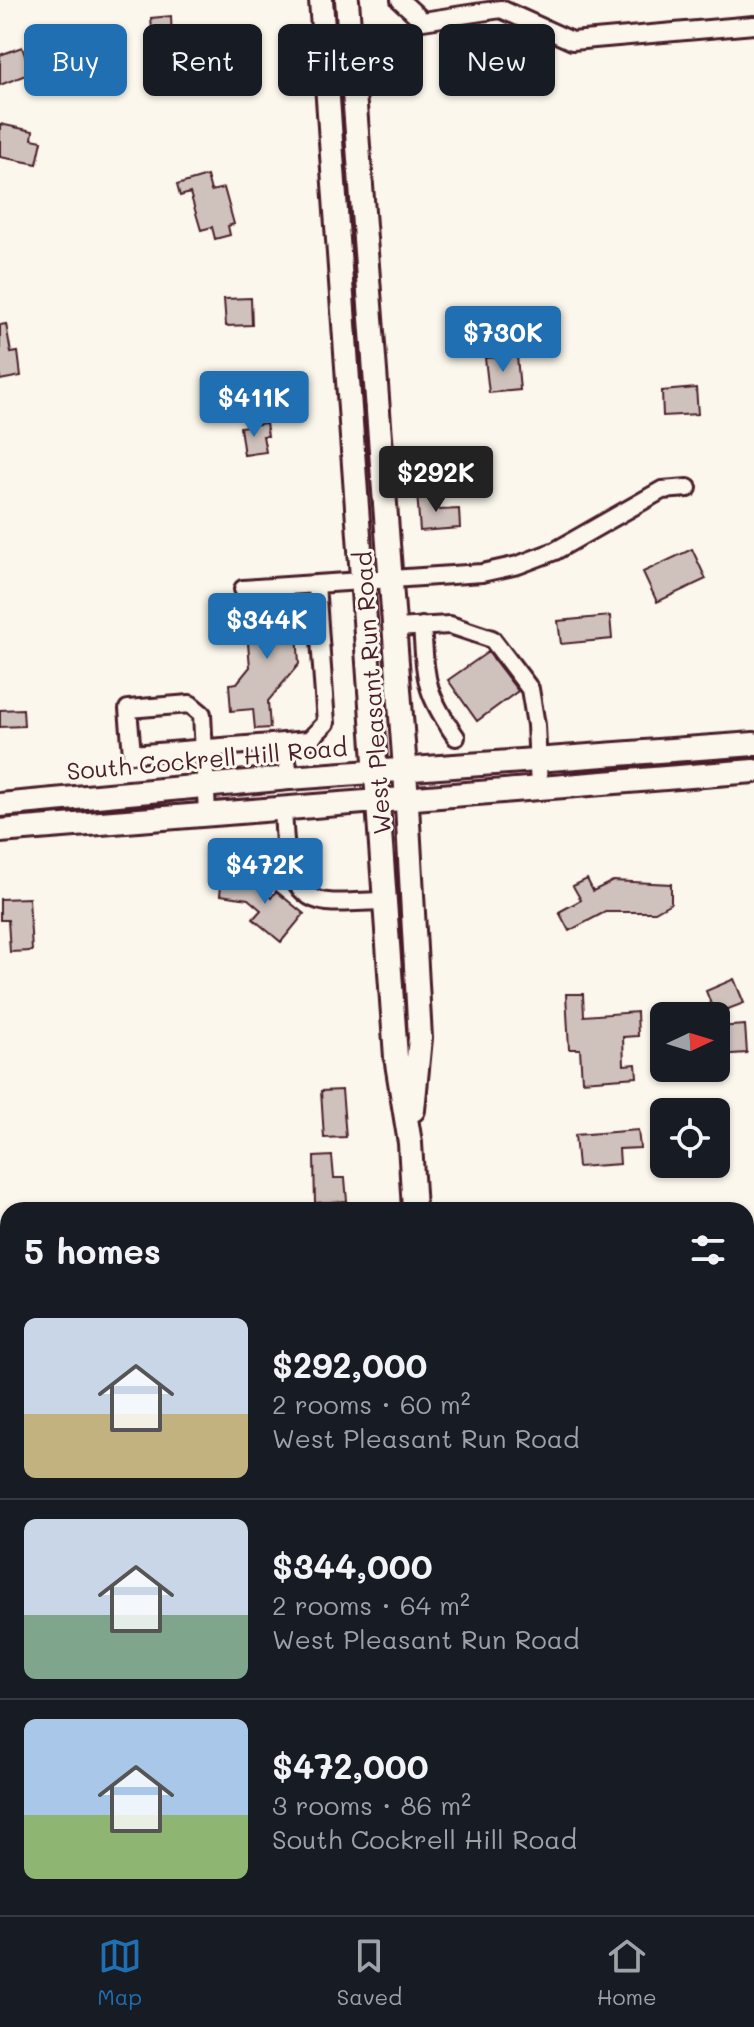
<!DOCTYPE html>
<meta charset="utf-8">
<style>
body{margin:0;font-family:Mali,sans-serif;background:#20242c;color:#f1f3f6;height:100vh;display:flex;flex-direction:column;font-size:30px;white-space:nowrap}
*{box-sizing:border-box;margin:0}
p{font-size:26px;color:#9ea1a6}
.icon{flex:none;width:44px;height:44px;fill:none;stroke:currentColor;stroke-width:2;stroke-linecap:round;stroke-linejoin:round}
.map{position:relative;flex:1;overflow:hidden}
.side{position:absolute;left:0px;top:1202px;width:754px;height:714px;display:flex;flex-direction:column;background:#171b24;border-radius:24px 24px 0 0;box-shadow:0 2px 6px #0004}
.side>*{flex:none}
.guide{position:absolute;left:24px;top:24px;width:706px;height:72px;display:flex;gap:16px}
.needle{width:52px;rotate:86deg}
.buttons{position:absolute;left:650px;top:1002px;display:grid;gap:16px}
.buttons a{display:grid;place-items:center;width:80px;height:80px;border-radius:12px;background:#171b24;box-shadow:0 2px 6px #0004;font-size:40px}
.price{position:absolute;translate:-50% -68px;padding:0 18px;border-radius:8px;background:#1f6fb2;color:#fff;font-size:26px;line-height:52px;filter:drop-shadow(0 2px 4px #0008)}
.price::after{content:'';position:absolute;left:50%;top:48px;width:24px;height:18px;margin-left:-12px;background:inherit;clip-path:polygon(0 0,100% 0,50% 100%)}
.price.current{background:#222;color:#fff}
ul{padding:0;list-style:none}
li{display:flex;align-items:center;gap:24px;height:200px;padding:0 24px}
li+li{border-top:2px solid #363941}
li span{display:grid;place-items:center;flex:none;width:224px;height:160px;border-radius:12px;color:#555}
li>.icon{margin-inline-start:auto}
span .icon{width:96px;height:96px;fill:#fffc;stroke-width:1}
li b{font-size:34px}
h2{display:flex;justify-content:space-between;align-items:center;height:96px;padding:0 24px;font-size:34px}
.tag{padding:0 28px;border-radius:12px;background:#171b24;box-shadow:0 2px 6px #0004;font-size:28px;line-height:72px}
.tag.current{background:#1f6fb2;color:#fff}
.tab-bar{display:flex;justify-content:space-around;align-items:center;height:112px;border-top:2px solid #363941;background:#171b24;font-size:22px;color:#9ea1a6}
.tab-bar a{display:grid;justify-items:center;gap:4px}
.tab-bar .current{color:#1f6fb2}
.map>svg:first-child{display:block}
.building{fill:#cfc2bc;stroke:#4a1f2b;stroke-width:2}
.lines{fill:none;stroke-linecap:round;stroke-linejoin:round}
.minor-casing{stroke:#4a1f2b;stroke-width:22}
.major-casing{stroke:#4a1f2b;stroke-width:28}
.minor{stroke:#fbf7ec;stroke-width:16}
.major{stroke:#fbf7ec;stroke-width:22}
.labels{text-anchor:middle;stroke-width:6;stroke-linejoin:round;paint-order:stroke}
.street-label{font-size:24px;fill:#4a1f2b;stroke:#fbf7ec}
</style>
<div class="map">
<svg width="754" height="1915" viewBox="0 0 754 1915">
<rect width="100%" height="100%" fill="#fbf7ec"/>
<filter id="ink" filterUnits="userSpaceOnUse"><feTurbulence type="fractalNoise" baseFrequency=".0125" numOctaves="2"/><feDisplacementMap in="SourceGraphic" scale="16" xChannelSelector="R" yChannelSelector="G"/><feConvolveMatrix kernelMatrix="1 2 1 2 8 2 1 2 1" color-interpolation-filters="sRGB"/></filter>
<g filter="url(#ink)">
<!-- building -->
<path class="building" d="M171,16L172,41L153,43L151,18Z
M22,47L31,73L0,85V55Z
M0,124L33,131L32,139L42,141L37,164L0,157Z
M207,176L211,191L224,188L234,224L228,226L230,235L215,239L212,227L201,230L190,193L180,196L177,185Z
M251,298L252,325L226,326L224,299Z
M6,324L11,353L18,352L21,376L0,380V325Z
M517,356L520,390L489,393L485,358Z
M696,388L698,414L663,416L662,391Z
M266,423L268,436H263L266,452L244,455L240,427Z
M438,491L439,510L459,509L460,528L420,531L417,493Z
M692,549L706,579L657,602L643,572Z
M277,603L296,616L299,664L268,701L270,728L255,729L253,709L231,711L229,684L237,683L250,667L246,620L252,619L263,604Z
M610,616L612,639L561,644L558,621Z
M488,652L518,691L477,721L448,680Z
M23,709L24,726L0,727V710Z
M222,877L249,880L271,898L276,891L304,914L281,942L253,919L261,910L248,899L220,895Z
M587,879L593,891L613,881L671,884V903L655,912H605L569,931L559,912L581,900L573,886Z
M29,898L32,951L10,952L8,920H0V899Z
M734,979L744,1003L715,1014L706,991Z
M566,994H583L584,1016L637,1012L638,1036L623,1037L624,1065L636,1064L637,1077L582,1081L580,1049H569Z
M745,1025L747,1053L716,1055V1027Z
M342,1090L346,1137L324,1138L321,1091Z
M638,1130L640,1148L619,1149L620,1164L578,1167L575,1135Z
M332,1156L334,1178H345L347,1201L315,1203L314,1157Z"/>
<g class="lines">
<!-- minor casing -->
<g class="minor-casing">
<path id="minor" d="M400,0L423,21L501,9L572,41L754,25
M243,589L316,584
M422,626C426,680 424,691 456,737
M395,628L450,625L492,639L530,689L536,725L539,788
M285,742L289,778
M283,807C285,839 282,897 327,902C345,904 365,901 384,901
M207,813L202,714L190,704L128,709L132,754L309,740L326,723L316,584L482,573L518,565L555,551L662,490L688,488
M0,1583L8,1582
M746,1593H754
M0,1795H8"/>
</g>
<!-- major casing -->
<g class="major-casing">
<path id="major" d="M321,0L396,1057L410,1143L414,1210
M347,0L405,769L420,1038L413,1110
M0,805L289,778L754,744
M0,831L754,771
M458,1908V1915"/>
</g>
<!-- minor -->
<use href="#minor" class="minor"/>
<!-- major -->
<use href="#major" class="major"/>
</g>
</g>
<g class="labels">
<!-- street labels -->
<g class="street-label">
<text transform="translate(373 693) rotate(-94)" y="8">West Pleasant Run Road</text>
<text transform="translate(207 760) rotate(-5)" y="8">South Cockrell Hill Road</text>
</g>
</g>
</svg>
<div class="buttons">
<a><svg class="needle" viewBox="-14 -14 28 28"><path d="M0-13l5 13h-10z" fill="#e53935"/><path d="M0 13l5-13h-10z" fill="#9ea1a6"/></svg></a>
<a><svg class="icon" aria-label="locate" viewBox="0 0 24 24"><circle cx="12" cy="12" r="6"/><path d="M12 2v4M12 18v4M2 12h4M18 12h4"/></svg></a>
</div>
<b class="price" style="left:503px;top:374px">$730K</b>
<b class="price" style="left:254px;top:439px">$411K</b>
<b class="price current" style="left:436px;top:514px">$292K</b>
<b class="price" style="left:267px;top:661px">$344K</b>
<b class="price" style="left:265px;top:906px">$472K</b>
<div class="guide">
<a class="tag current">Buy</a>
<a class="tag">Rent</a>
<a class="tag">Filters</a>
<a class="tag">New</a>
</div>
<section class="side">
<h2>5 homes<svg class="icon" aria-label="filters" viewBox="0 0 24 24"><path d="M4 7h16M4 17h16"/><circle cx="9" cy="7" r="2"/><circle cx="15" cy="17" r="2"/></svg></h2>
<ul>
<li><span style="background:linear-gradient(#c9d6e8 60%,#c2b280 0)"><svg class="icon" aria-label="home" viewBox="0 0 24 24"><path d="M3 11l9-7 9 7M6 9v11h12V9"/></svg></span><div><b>$292,000</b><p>2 rooms · 60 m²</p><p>West Pleasant Run Road</p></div></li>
<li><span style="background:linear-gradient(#c9d6e8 60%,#7fa58c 0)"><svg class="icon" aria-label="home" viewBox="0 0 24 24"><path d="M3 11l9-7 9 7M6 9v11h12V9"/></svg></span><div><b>$344,000</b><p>2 rooms · 64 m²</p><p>West Pleasant Run Road</p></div></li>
<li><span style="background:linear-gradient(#a9c7e8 60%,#8fb573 0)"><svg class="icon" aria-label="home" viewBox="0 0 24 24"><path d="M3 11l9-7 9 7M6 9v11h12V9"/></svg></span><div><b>$472,000</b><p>3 rooms · 86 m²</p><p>South Cockrell Hill Road</p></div></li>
</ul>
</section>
</div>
<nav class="tab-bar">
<a class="current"><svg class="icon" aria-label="map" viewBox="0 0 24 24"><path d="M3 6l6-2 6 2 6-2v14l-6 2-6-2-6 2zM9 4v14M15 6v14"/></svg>Map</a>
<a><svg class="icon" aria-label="saved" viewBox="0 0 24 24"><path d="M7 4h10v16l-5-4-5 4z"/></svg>Saved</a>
<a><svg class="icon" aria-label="home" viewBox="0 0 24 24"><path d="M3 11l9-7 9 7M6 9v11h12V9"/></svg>Home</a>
</nav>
